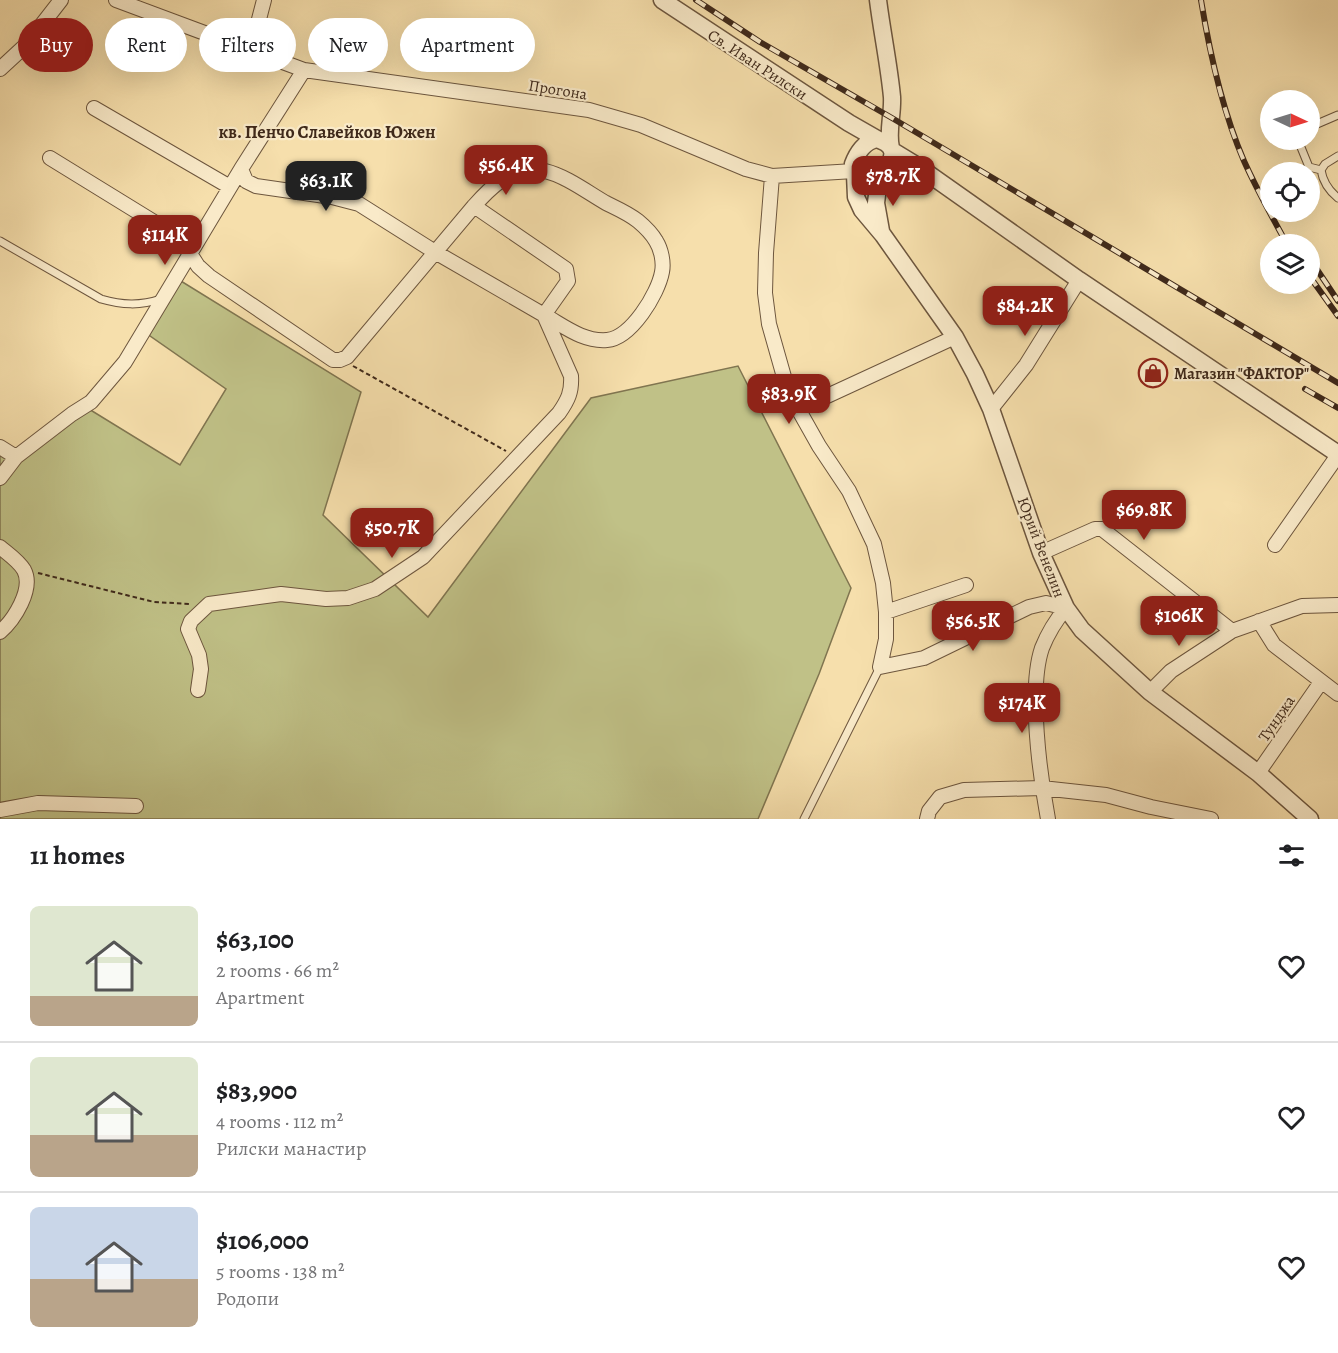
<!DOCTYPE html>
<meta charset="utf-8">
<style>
body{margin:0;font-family:Alegreya,serif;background:#f2f2f2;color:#202124;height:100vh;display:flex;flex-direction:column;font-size:22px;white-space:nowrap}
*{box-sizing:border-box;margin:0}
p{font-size:20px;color:#757577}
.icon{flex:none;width:33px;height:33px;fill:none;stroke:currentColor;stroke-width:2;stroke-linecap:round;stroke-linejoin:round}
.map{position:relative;height:819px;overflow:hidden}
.details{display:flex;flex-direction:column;background:#fff;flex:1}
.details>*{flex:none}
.hud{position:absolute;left:18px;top:18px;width:600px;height:54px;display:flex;gap:12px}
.needle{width:39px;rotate:94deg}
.fabs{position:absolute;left:1260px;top:90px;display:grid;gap:12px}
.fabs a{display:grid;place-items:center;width:60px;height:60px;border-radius:50%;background:#fff;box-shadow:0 6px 24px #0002;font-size:30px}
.price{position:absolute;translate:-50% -51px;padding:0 14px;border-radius:12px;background:#8f2418;color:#fff;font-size:20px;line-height:39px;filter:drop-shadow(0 2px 3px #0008)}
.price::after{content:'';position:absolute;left:50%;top:36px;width:18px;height:14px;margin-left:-9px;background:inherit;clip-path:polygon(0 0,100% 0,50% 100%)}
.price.active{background:#222;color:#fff}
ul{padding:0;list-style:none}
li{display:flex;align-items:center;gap:18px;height:150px;padding:0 30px}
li+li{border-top:2px solid #e0e0e0}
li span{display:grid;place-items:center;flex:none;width:168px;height:120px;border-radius:9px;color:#555}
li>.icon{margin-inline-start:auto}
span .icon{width:72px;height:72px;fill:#fffc;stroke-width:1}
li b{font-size:26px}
h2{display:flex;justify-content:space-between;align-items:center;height:72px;padding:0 30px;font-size:26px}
.pill{padding:0 21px;border-radius:27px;background:#fff;box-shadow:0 6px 24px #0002;font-size:21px;line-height:54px}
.pill.active{background:#8f2418;color:#fff}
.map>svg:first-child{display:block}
.green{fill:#c0c187;stroke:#807550;stroke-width:1.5}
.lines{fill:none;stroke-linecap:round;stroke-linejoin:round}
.service-casing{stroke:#6d563e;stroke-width:9}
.minor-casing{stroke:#6d563e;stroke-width:16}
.tertiary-casing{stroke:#6d563e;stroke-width:19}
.path{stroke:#3f291a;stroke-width:2;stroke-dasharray:4.5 3;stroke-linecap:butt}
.service{stroke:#f9eac9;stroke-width:7}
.minor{stroke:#f9eac9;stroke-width:14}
.tertiary{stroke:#f9eac9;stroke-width:16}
.rail-casing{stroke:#3f291a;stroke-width:6}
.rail{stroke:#f9eac9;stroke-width:4;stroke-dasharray:11;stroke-linecap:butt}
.labels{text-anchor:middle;stroke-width:4.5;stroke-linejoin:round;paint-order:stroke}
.street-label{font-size:16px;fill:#3f291a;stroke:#f9eac9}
.poi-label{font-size:16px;font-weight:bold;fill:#3f291a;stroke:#f9eac9;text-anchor:start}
.neighbourhood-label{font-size:18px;font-weight:bold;fill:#3f291a;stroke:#f9eac9}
</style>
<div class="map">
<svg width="1338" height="819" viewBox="0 0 1338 819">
<rect width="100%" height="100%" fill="#f6dfac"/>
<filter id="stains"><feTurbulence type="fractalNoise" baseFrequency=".00333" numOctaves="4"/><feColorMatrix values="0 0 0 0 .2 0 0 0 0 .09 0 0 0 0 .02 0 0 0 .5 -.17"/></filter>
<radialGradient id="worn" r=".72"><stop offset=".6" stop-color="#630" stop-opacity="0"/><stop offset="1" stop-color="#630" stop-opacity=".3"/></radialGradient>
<!-- green -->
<path class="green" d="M176,278L361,392L323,515L428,617L591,398L738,366L851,588L819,674L758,819H0V447L16,457L84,406L180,465L226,389L143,331Z"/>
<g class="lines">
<!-- service casing -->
<g class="service-casing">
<path id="service" d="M1310,127L1338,115
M1298,140L1309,167L1321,170
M1338,156L1325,164L1321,170C1323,182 1328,190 1338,198
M0,241L101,299C122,305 140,306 161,299
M804,819L880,667"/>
</g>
<!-- minor casing -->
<g class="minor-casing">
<path id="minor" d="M116,0L304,70L589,110L641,125L746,169L772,176L854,171
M251,50L264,0
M0,69L26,45L61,0
M94,108L230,187
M50,158L180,238L198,266L209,276L333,360H340L347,357L474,206
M241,169L246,181L256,186L332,197L359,204L435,252L544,315L568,281L566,269L474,206C490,188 507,171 531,170C535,170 541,170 545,171C566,176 587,192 606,203C616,208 628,213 638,221C644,226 652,234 656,241C661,249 664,262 662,272C658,294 631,338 607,340C583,342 564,326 544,315
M772,176L766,253L765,293L769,324L788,391L819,446L849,491L874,544L883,583L886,612V639L880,667L924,658L1029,607L1046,603L1066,608C1056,620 1048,633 1042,648C1028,689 1040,776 1048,819
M799,409L955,337
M991,409L1026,365L1079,280
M0,447L16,457L72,414L91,402L125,362L241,169L304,70
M0,478L16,457
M1275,545L1338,455
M0,547C7,553 19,561 24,570C34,589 14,620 0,632
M1041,553L1095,529H1102L1232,631
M886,612L966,585
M1259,621L1274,645L1338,694
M198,690L201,669L199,655L188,629L191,621L209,604L281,594L326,599L348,598L375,589L423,557L559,413C568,400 572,392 571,376L544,315
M1150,692L1171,671L1232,631L1302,606L1338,605
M1258,773L1321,682
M0,810L38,803L136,806
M927,819L929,811L940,797L964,790L1042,788L1106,795L1151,807L1211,819"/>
</g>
<!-- tertiary casing -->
<g class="tertiary-casing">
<path id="tertiary" d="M662,0L849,123L877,139
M878,0C882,32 889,65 892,97C893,114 887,132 891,148
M877,139C897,146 895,156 885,171C882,175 879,180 875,182C863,187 853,174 853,164C857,153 865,141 877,139Z
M893,151L916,165L1079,280L1338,454
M855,174L856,197L862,210L883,235L955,337L975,374L991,409L1041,553L1066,608L1082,630L1150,692L1258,773L1310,819
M879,179L876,203L881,231"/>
</g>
<!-- path -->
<path class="path" d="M353,366L506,451
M38,573L154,602L191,604"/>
<!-- service -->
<use href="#service" class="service"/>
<!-- minor -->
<use href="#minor" class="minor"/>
<!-- tertiary -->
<use href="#tertiary" class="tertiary"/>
<!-- rail casing -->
<g class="rail-casing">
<path id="rail" d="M696,0L760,42L892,118L1338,383
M1201,0C1210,55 1222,110 1244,161C1257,190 1272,217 1287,244
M1295,238L1299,244
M1310,259L1338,301
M1310,277L1338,316
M1305,389L1338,408"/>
</g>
<!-- rail -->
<use href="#rail" class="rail"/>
</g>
<!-- icons -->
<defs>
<g id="shop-ring" transform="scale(1.5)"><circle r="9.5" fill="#f9eac9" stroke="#8f2418" stroke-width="1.5"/><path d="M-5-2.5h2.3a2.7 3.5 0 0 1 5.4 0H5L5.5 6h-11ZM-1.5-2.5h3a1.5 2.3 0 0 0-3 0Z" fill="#8f2418"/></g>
</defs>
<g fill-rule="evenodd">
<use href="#shop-ring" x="1153" y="373"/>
</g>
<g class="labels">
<!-- street labels -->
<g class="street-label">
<text transform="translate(758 64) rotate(33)" y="6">Св. Иван Рилски</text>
<text transform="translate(558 89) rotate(9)" y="6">Прогона</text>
<text transform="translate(1042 547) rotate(69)" y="6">Юрий Венелин</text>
<text transform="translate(1276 718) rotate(-56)" y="6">Тунджа</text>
</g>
<!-- poi labels -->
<g class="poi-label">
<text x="1174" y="379">Магазин "ФАКТОР"</text>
</g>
<!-- neighbourhood labels -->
<g class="neighbourhood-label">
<text x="327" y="138">кв. Пенчо Славейков Южен</text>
</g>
</g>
<rect width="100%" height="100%" filter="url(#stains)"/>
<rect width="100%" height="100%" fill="url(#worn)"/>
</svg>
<div class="fabs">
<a><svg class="needle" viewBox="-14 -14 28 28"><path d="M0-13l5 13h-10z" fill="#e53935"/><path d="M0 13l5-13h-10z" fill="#757577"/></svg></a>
<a><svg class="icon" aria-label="locate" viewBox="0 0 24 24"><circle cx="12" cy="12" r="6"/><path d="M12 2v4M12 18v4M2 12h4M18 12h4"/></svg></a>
<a><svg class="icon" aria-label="layers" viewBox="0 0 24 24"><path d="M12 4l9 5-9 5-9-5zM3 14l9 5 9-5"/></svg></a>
</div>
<b class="price" style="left:506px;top:196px">$56.4K</b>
<b class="price" style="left:893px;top:207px">$78.7K</b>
<b class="price active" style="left:326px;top:212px">$63.1K</b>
<b class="price" style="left:165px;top:266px">$114K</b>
<b class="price" style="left:1025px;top:337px">$84.2K</b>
<b class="price" style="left:789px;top:425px">$83.9K</b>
<b class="price" style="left:1144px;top:541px">$69.8K</b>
<b class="price" style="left:392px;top:559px">$50.7K</b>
<b class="price" style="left:1179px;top:647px">$106K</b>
<b class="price" style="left:973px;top:652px">$56.5K</b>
<b class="price" style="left:1022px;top:734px">$174K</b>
<div class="hud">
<a class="pill active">Buy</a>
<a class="pill">Rent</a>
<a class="pill">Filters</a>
<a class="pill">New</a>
<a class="pill">Apartment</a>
</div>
</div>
<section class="details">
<h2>11 homes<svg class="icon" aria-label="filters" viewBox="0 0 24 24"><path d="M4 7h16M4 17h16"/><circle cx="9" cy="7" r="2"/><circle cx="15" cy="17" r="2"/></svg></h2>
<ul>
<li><span style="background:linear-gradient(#dfe7d0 75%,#b9a48a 0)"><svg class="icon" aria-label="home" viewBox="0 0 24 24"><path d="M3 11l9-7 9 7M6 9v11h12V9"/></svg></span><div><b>$63,100</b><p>2 rooms · 66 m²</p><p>Apartment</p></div><svg class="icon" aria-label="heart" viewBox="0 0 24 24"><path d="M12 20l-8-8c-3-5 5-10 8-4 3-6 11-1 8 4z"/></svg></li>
<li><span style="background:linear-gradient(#dfe7d0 65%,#b9a48a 0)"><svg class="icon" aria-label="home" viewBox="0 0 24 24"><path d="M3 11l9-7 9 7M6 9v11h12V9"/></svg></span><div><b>$83,900</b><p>4 rooms · 112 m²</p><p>Рилски манастир</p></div><svg class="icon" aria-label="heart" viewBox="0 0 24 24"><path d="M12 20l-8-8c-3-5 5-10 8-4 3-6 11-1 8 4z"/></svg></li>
<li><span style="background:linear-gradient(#c9d6e8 60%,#b9a48a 0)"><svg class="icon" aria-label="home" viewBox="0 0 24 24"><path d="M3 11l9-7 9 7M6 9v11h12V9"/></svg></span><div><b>$106,000</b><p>5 rooms · 138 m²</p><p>Родопи</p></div><svg class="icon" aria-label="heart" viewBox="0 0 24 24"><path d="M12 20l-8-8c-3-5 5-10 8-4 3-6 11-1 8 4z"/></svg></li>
</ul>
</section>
